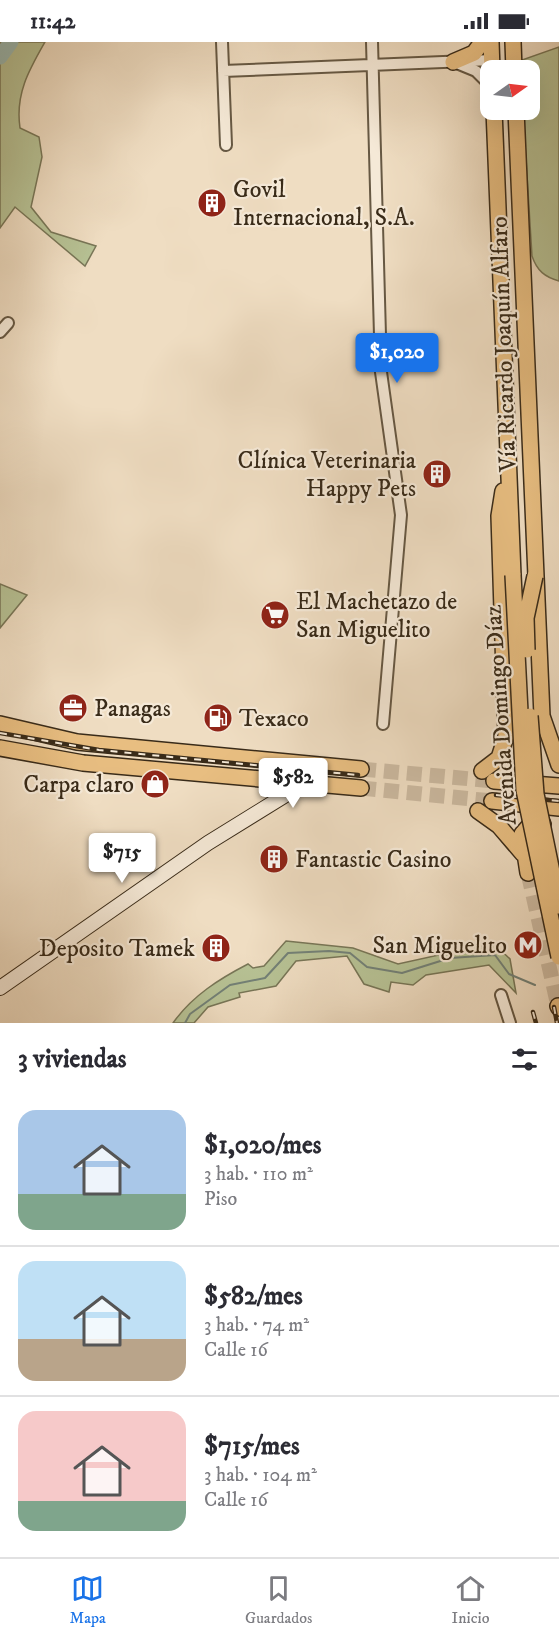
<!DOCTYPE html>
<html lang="es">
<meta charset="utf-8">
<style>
body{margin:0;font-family:"IM FELL DW Pica",serif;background:#f2f2f3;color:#2b2b33;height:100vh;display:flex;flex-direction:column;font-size:22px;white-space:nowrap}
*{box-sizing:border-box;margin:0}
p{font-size:20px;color:#7c7c81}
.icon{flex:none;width:33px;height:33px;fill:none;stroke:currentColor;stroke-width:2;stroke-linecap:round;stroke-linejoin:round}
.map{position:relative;height:981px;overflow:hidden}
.details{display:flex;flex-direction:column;background:#fff;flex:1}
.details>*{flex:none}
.needle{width:39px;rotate:76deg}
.fabs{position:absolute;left:480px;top:18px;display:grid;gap:12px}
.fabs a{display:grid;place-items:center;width:60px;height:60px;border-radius:12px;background:#fff;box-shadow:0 6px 24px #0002;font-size:30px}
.price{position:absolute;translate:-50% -51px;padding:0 14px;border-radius:6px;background:#fff;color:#222;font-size:20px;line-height:39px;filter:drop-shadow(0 2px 3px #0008)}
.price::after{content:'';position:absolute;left:50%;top:36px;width:18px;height:14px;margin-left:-9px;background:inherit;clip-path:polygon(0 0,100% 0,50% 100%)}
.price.active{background:#1a73e8;color:#fff}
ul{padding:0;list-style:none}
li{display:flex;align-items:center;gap:18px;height:150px;padding:0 18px}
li+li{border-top:2px solid #e1e1e2}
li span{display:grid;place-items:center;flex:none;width:168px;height:120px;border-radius:18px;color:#555}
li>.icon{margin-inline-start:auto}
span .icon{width:72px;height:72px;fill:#fffc;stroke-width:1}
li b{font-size:26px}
h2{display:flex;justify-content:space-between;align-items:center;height:72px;padding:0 18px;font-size:26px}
.status{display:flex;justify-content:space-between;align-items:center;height:42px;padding:0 30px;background:#fff;direction:ltr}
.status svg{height:16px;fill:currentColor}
.tabs{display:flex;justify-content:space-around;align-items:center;height:84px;border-top:2px solid #e1e1e2;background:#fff;font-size:16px;color:#7c7c81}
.tabs a{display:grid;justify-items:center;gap:3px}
.tabs .active{color:#1a73e8}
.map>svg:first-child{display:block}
.green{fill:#b7c295;stroke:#787657;stroke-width:1.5}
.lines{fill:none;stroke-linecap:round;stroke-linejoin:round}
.stream{stroke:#738177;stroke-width:2}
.river{stroke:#9abbb5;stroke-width:15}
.primary-tunnel{stroke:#cbb9a0;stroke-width:15;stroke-dasharray:15 8;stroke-linecap:butt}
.minor-casing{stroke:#665843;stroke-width:14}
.secondary-casing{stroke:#392b19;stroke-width:16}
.primary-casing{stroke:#392b19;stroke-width:18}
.minor{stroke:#f5e9d7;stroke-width:10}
.secondary{stroke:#f5e9d7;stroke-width:14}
.primary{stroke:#e8be81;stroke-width:15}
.rail-casing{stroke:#392b19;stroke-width:4.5}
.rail{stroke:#f5e9d7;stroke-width:2;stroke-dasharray:7;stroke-linecap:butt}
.primary-bridge-casing{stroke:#392b19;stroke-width:18;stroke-linecap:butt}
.primary-bridge{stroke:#e8be81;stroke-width:15}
.labels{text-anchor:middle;stroke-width:4.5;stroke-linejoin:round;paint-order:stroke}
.poi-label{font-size:24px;fill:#392b19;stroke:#f5e9d7;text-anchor:start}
.street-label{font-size:24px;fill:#392b19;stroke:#f5e9d7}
</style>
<div class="status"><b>11:42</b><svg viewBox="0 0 49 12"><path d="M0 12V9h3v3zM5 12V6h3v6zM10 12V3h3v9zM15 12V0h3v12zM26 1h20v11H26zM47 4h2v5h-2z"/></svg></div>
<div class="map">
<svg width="559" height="981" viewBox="0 0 559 981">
<rect width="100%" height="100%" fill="#efddc2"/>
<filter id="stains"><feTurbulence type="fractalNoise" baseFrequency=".00333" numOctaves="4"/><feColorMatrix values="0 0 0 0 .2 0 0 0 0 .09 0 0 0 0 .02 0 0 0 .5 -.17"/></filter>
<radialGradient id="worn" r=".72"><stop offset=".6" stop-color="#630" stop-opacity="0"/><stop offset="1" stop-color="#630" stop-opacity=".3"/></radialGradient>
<!-- green -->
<path class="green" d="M0,0H45C29,28 15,52 20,86L39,95L42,115L31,165L51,190L96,204L85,224L15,165L0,186Z
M559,5V239C545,235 537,229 532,214L523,68H530V28H522V18Z
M0,542L27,553L0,586Z
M286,899L353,906L398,922L493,901L510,917L516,951L489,923L426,933L413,943L391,940L389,950L364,942L347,914L296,919L276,944L239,951L240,955L208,965L194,981H173C192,954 219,937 248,922L253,926L264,924Z"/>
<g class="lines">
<!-- stream -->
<path class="stream" d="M185,981L190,972L230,943L265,936L288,911L329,909L350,911L367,925L402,931L450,916L495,913L509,932L535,943"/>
<!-- river -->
<path class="river" d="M0,15L11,0"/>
<!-- primary-tunnel -->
<path class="primary-tunnel" d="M361,727L494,739
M361,746L492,759
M528,831L558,964"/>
<!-- minor casing -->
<g class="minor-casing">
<path id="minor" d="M222,0L226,103
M372,0L381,330L401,473L383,682
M459,22L476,29L490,43
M223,29L492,18
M0,290L8,281
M501,953L510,981"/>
</g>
<!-- secondary casing -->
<g class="secondary-casing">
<path id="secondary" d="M0,946L208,801L305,741"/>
</g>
<!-- primary casing -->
<g class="primary-casing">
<path id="primary" d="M491,0L492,28
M513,0L514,28
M453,20L474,11L482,0
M494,68L513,533
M516,68L542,674L559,723
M0,682L77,700L361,727
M0,706L83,721L361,746
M482,729L499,716L506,694L499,474L503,449
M494,739L559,744
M492,759L559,766
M478,769L499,784L523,812
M528,831L522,792L529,784L543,782
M558,964L559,966"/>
</g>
<!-- minor -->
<use href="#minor" class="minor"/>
<!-- secondary -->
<use href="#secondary" class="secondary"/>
<!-- primary -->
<use href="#primary" class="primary"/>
<!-- rail casing -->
<g class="rail-casing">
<path id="rail" d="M0,691L99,708L358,733
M496,753L559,759
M554,965L557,981
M533,970L536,981"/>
</g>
<!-- rail -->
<use href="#rail" class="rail"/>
<!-- primary-bridge casing -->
<g class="primary-bridge-casing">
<path id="primary-bridge" d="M513,533L524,748L559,915
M527,608L526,576L535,534
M530,674L536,752L559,864"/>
</g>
<!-- primary-bridge -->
<use href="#primary-bridge" class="primary-bridge"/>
</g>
<!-- icons -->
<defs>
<g id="building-disc" transform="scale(1.5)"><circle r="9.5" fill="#8f2418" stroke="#f5e9d7"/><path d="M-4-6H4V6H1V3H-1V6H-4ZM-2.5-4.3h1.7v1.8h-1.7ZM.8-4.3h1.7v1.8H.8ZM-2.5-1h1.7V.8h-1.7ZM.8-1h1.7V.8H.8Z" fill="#fff"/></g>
<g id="supermarket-disc" transform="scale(1.5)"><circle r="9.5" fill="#8f2418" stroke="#f5e9d7"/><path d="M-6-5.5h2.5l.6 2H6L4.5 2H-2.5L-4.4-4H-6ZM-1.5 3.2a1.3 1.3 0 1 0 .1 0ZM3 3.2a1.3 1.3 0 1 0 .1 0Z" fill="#fff"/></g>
<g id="office-disc" transform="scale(1.5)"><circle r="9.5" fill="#8f2418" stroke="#f5e9d7"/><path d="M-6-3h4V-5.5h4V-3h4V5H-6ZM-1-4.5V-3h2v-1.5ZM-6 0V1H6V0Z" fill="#fff"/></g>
<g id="fuel-disc" transform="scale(1.5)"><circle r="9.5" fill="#8f2418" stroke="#f5e9d7"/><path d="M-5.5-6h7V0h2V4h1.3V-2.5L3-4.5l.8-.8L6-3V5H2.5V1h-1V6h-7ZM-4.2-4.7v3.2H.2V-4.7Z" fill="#fff"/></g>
<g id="shop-disc" transform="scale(1.5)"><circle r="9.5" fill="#8f2418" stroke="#f5e9d7"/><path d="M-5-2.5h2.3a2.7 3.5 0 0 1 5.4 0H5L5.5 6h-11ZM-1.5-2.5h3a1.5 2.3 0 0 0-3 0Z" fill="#fff"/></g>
<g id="metro-disc" transform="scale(1.5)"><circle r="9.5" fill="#8f2418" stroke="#f5e9d7"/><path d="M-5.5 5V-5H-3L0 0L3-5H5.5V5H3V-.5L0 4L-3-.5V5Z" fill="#fff"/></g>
</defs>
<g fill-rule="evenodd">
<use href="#building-disc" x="212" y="161"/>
<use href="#building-disc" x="437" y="432"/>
<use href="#supermarket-disc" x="275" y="573"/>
<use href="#office-disc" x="73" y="666"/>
<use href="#fuel-disc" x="218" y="676"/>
<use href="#shop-disc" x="155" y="742"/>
<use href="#building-disc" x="274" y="817"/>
<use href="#metro-disc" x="528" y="903"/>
<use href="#building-disc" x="216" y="906"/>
</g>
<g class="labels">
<!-- poi labels -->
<g class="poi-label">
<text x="233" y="155">Govil<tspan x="233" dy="28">Internacional, S.A.</tspan></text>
<text x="416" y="426" text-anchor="end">Clínica Veterinaria<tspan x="416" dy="28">Happy Pets</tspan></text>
<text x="296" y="567">El Machetazo de<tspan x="296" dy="28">San Miguelito</tspan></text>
<text x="94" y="674">Panagas</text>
<text x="239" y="684">Texaco</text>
<text x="134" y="750" text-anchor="end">Carpa claro</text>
<text x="295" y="825">Fantastic Casino</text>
<text x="507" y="911" text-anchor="end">San Miguelito</text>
<text x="195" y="914" text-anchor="end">Deposito Tamek</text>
</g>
<!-- street labels -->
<g class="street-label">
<text transform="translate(503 302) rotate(-92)" y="8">Vía Ricardo Joaquín Alfaro</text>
<text transform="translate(500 673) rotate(-94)" y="8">Avenida Domingo Díaz</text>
</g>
</g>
<rect width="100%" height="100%" filter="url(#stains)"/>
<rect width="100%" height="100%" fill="url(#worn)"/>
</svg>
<div class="fabs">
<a><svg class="needle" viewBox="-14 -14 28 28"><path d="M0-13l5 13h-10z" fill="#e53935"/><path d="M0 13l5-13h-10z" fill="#7c7c81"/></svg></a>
</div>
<b class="price active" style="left:397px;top:342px">$1,020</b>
<b class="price" style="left:293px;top:767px">$582</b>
<b class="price" style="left:122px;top:842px">$715</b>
</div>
<section class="details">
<h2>3 viviendas<svg class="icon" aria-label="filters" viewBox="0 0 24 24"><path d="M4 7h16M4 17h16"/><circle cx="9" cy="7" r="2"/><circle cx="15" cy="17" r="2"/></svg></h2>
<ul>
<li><span style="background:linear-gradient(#a9c7e8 70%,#7fa58c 0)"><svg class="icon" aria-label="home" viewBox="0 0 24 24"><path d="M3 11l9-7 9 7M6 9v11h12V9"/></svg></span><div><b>$1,020/mes</b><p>3 hab. · 110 m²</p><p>Piso</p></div></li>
<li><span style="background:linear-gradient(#bfe0f5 65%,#b9a48a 0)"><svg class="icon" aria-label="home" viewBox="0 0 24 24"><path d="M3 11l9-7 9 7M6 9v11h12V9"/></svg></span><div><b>$582/mes</b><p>3 hab. · 74 m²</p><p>Calle 16</p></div></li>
<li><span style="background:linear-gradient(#f6c9c9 75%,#7fa58c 0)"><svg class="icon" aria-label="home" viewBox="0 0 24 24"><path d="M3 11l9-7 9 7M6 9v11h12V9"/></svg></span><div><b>$715/mes</b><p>3 hab. · 104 m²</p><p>Calle 16</p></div></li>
</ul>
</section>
<nav class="tabs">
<a class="active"><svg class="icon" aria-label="map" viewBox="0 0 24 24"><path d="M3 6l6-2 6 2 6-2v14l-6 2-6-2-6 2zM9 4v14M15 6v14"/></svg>Mapa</a>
<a><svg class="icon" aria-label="saved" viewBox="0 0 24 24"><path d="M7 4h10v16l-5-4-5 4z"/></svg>Guardados</a>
<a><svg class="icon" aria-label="home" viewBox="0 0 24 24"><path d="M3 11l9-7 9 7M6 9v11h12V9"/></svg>Inicio</a>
</nav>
